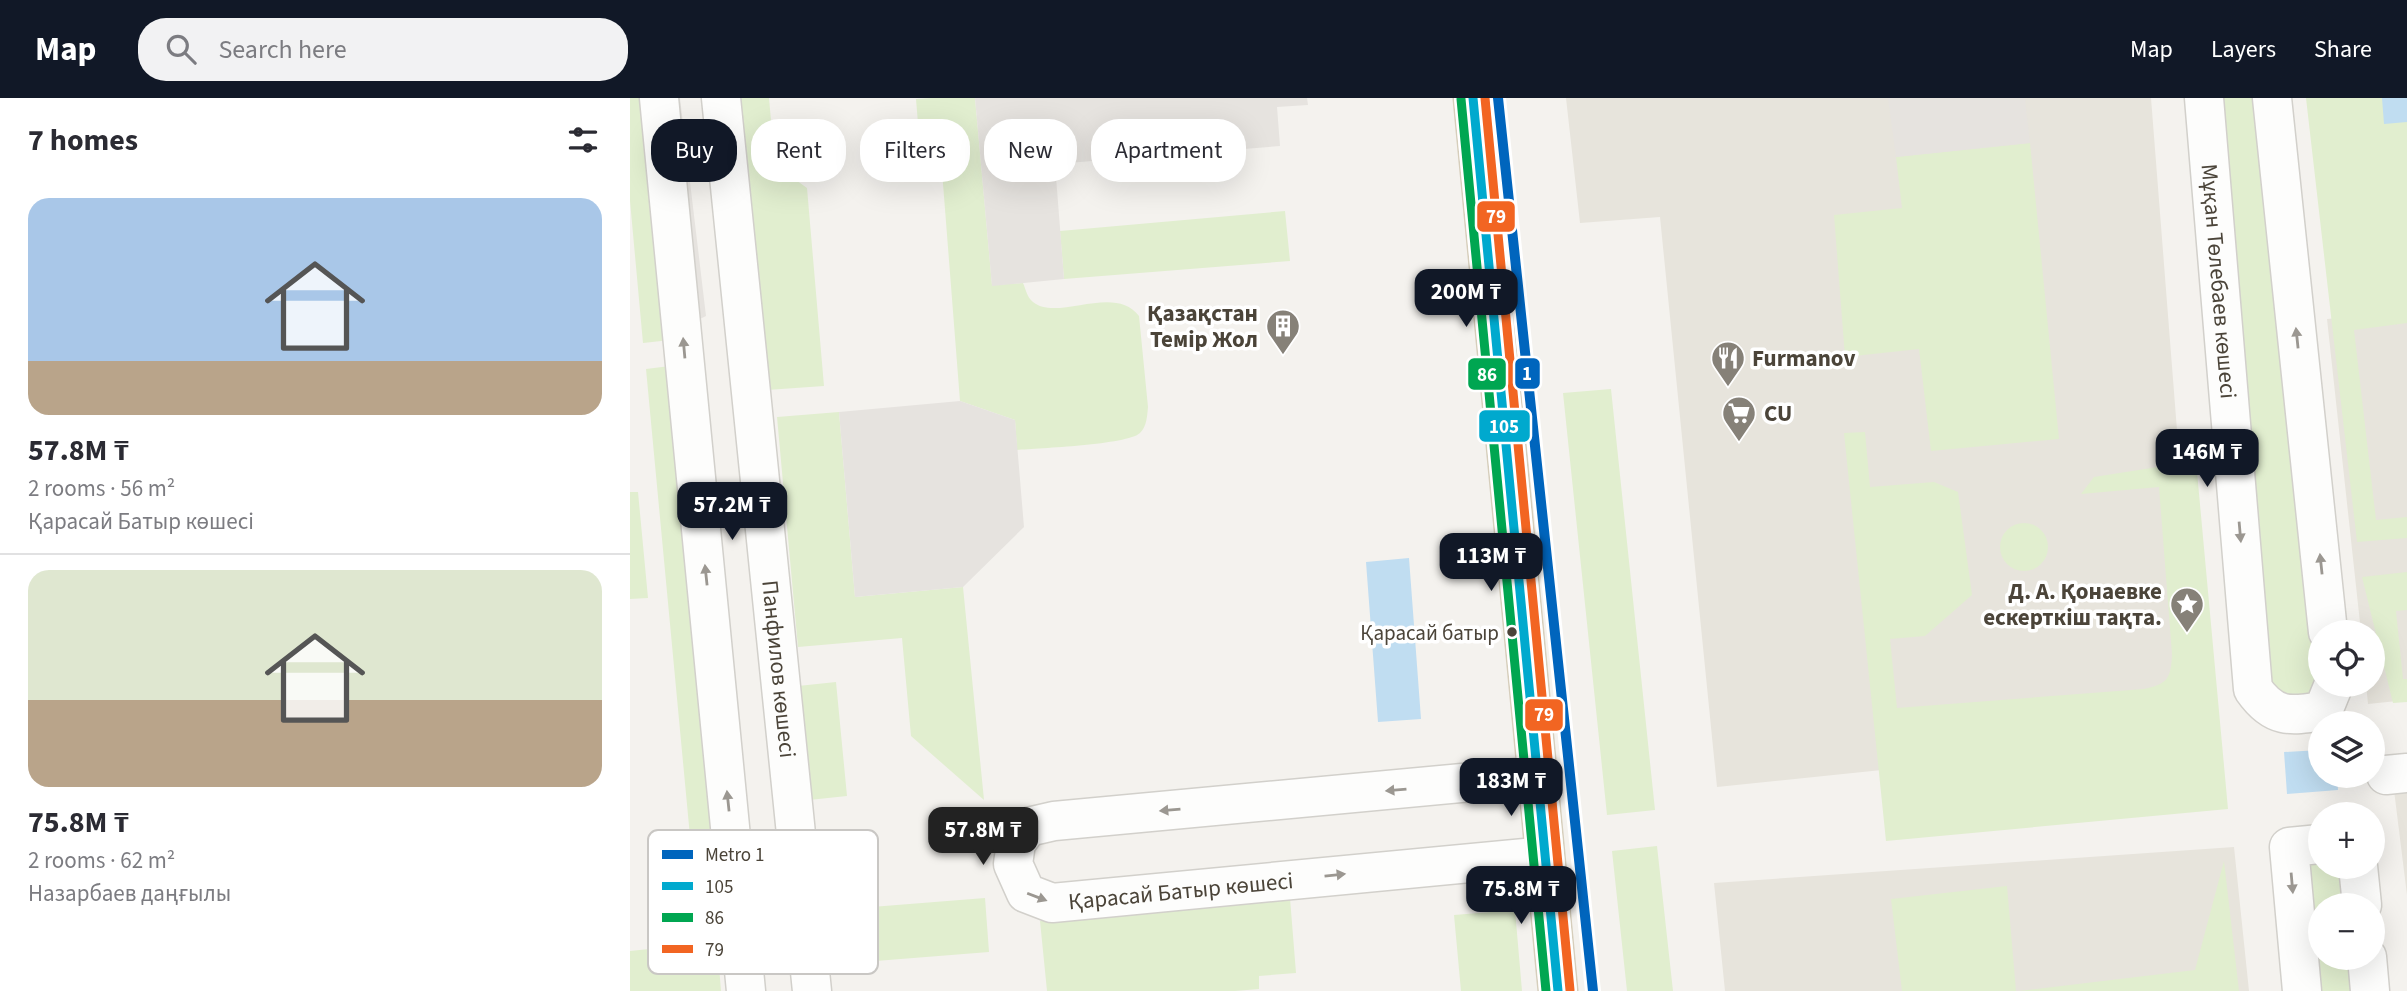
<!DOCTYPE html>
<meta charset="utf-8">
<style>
body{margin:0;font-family:"Source Sans 3",sans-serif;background:#f2f2f3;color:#2b2b33;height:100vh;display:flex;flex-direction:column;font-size:26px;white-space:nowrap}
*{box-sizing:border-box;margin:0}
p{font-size:23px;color:#7c7c81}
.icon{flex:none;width:38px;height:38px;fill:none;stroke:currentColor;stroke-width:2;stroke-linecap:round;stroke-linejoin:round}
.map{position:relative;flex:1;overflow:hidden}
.details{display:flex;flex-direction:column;background:#fff;width:630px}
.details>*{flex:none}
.guide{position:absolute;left:21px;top:21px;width:665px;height:63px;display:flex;gap:14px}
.buttons{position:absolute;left:1678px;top:522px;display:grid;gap:14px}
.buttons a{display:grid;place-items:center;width:77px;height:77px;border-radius:50%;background:#fff;box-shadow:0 7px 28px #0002;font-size:35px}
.price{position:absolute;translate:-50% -60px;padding:0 16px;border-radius:14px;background:#111827;color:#fff;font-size:23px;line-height:46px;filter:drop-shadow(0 2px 4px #0008)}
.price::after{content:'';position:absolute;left:50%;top:42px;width:21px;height:16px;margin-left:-10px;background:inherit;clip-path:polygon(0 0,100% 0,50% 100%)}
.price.active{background:#222;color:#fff}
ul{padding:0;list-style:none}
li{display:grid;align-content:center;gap:14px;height:371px;padding:0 28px}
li+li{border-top:2px solid #e1e1e2}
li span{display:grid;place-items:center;height:217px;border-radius:21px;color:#555}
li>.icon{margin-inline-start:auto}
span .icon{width:126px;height:126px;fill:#fffc;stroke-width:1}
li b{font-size:30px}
h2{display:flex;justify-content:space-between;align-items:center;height:84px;padding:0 28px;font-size:30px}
.chip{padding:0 24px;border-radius:28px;background:#fff;box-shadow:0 7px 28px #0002;font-size:24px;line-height:63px}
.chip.active{background:#111827;color:#fff}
header{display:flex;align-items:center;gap:42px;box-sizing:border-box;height:98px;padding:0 35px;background:#111827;color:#fff}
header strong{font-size:33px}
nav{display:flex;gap:38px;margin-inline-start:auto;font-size:24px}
.search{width:490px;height:63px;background:#f2f2f3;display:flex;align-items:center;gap:18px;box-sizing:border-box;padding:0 24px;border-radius:28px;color:#7c7c81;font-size:26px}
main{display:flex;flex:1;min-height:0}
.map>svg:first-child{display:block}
.residential{fill:#e7e4dc}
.green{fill:#e1eecf}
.parking{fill:#e6e3df}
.water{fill:#c0ddf1}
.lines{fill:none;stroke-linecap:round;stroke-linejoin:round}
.minor-casing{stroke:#d2d0cb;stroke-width:41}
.major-casing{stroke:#d6cebb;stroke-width:41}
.minor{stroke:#fdfdfc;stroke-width:38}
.major{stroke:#f2efe6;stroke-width:38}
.bus-1-casing{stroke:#fff;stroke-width:14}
.bus-2-casing{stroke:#fff;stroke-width:14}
.bus-3-casing{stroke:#fff;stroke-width:14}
.bus-1{stroke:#00a9ce;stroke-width:9}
.bus-2{stroke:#00a651;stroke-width:9}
.bus-3{stroke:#f26522;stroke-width:9}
.metro-1-casing{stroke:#fff;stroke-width:16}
.metro-1{stroke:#0065bd;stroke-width:10}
.oneway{fill:#9b9791}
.bus-dot{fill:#4b4439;stroke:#fff;stroke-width:2.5}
.labels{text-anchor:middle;stroke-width:7;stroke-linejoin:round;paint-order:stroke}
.bus-label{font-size:21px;fill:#4b4439;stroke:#fff;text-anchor:end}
.street-label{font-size:23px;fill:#4b4439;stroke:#fff}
.poi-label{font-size:23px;font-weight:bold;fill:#4b4439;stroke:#fff;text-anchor:end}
.key{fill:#fff;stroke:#c9c7c4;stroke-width:2}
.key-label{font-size:19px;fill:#4b4439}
.line-badge{stroke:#fff;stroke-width:2.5}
.badge-label{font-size:19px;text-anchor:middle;font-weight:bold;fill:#fff}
</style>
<header>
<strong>Map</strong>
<div class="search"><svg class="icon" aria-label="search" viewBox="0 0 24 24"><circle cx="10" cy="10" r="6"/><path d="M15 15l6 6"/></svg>Search here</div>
<nav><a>Map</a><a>Layers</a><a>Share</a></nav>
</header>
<main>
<section class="details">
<h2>7 homes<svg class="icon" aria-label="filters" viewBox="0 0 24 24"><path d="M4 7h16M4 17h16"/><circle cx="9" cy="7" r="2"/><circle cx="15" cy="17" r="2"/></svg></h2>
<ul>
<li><span style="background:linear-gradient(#a9c7e8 75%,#b9a48a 0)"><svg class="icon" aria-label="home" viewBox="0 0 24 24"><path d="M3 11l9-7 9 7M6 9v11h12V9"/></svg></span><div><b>57.8M ₸</b><p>2 rooms · 56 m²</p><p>Қарасай Батыр көшесі</p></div></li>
<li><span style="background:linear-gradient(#dfe7d0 60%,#b9a48a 0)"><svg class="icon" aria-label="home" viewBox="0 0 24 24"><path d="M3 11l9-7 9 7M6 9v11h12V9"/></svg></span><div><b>75.8M ₸</b><p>2 rooms · 62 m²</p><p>Назарбаев даңғылы</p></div></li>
</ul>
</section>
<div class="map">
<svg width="1777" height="893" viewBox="0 0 1777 893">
<rect width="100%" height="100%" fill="#f4f2ee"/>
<!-- residential -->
<path class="residential" d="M936,0H1521L1571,639L1087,689L1030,119L950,125Z
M1777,214V602L1738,606L1736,586H1743V534H1731L1697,221Z
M1777,683V797L1763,684Z
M1604,749L1619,893H1095L1084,785Z"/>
<!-- green -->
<path class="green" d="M0,0H16L40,242L13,245L0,103Z
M106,0H139L145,67L177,90L194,288L137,292Z
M301,0H345L362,187L393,185C396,192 397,199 403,204C427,224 485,185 509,218L518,309C517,318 517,328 510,335C497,347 409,350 387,352L385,322L330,303L311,60L291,62L286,1Z
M1585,0H1634L1690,534L1689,599L1653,605L1636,585Z
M1676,0H1777V225L1724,232L1746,422L1777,419V440L1727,444Z
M1400,45L1429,341L1301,353L1289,251L1215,259L1204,117L1272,110L1266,59Z
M655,113L660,163L434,181L430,133Z
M40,268L92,790L66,802L16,271Z
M981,291L1025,712L977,717L933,295Z
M209,314L225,499L333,489L354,702L281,638L272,540L168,549L147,319Z
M1235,334L1240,389L1304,384L1328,394L1342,497L1295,538L1260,541L1267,610L1514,591C1538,586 1541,580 1542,556L1529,389L1451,396L1464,379L1566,363L1598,711L1256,743L1214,335Z
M0,394H8L18,500L0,501Z
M1370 449a24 24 0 1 1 48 0a24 24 0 1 1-48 0Z
M1777,474V512L1766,513L1773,581H1777V604L1763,605L1732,479Z
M206,584L217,698L179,702L168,588Z
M1027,748L1043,893H997L982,753Z
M1690,762V768H1728L1732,807H1690V859H1737L1740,893H1672L1660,764Z
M1594,763L1609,893H1389L1565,872Z
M1377,788L1386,893H1272L1261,801Z
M355,800L359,854L233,864L229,810Z
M660,800L666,875L629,878V891L605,893H417L410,823Z
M885,812L892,893H831L824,817Z
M87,844L91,893H0V853Z"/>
<!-- parking -->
<path class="parking" d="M29,0H50L76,218L52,230Z
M345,0H677L678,7L647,9L650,48L425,66L434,181L362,188Z
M1258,0H1395L1400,45L1266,59Z
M330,303L385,322L394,429L333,489L225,499L209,314Z"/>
<!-- water -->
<path class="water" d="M1752,0H1777V24L1754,26Z
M779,460L791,621L748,624L736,464Z
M1690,652V677H1707L1708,692L1657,696L1654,654Z"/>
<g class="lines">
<!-- minor casing -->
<g class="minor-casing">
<g id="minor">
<path d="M29,0L116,893"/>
<path id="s1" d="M91,0L182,893"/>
<path id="s2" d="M1574,0L1623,591C1644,621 1660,618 1693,613L1704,586"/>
<path d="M1642,0L1698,534"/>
<path d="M1756,677L1777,675"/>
<path id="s3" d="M907,678L424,723L398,729L386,745L383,766L396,795L422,805L914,758"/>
<path d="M1728,768L1732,807"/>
<path d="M1737,859L1740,893"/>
<path d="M1672,893L1659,749L1690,746"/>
</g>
</g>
<!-- major casing -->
<g class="major-casing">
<path id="major" d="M843,0L928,893"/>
</g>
<!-- minor -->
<use href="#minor" class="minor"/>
<!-- major -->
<use href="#major" class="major"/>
<!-- bus-1 casing -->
<g class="bus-1-casing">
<path id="bus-1" d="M843,0L928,893"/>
</g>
<!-- bus-2 casing -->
<g class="bus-2-casing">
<path id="bus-2" d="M831,1L916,893"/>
</g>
<!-- bus-3 casing -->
<g class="bus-3-casing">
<path id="bus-3" d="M855,0L940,892"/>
</g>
<!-- bus-1 -->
<use href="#bus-1" class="bus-1"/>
<!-- bus-2 -->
<use href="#bus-2" class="bus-2"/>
<!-- bus-3 -->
<use href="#bus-3" class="bus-3"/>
<!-- metro-1 casing -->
<g class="metro-1-casing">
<path id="metro-1" d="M868,0L963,893"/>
</g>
<!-- metro-1 -->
<use href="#metro-1" class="metro-1"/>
</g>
<!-- one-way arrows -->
<defs><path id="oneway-solid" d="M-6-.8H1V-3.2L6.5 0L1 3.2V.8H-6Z" transform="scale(1.75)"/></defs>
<g class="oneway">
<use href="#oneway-solid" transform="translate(1667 240) rotate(-96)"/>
<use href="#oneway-solid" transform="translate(54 250) rotate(-95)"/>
<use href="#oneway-solid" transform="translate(1610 434) rotate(85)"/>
<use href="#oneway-solid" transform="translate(1691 466) rotate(-96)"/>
<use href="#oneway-solid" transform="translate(76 477) rotate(-96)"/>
<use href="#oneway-solid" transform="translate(766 692) rotate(175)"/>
<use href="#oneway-solid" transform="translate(98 703) rotate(-96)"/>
<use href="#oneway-solid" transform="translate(540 712) rotate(175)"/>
<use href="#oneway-solid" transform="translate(705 777) rotate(-6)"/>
<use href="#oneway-solid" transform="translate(1662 785) rotate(85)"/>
<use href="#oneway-solid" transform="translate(407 799) rotate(21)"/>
</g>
<!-- icons -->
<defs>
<g id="building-pin" transform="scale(1.75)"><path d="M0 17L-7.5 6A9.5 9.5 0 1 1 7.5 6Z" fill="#868178" stroke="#fff"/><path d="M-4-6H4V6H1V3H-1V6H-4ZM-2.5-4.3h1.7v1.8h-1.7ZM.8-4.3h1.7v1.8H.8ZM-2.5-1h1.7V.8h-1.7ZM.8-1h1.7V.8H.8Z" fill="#fff"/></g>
<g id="restaurant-pin" transform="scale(1.75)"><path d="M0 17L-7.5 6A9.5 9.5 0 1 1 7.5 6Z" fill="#868178" stroke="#fff"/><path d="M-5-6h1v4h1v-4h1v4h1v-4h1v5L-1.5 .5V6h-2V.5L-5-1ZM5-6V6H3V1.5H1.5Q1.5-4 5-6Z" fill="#fff"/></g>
<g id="supermarket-pin" transform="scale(1.75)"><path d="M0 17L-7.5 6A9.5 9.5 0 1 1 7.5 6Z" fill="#868178" stroke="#fff"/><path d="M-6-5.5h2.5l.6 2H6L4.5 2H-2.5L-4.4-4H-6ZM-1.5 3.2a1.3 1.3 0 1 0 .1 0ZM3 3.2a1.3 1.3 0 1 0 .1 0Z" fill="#fff"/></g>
<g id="sight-pin" transform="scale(1.75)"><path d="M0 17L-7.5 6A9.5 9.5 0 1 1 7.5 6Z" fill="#868178" stroke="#fff"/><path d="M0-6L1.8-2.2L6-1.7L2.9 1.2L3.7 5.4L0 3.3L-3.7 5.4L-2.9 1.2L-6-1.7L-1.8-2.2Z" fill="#fff"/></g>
</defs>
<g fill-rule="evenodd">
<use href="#building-pin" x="653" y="228"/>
<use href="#restaurant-pin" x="1098" y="260"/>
<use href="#supermarket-pin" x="1109" y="315"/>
<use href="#sight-pin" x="1557" y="506"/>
</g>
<!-- markers -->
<circle class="bus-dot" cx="882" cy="534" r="6"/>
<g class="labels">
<!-- bus labels -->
<g class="bus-label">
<text x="869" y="542">Қарасай батыр</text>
</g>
<!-- street labels -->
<g class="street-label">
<text dy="8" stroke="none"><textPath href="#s2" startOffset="184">Мұқан Төлебаев көшесі</textPath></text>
<text dy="8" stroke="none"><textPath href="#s1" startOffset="574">Панфилов көшесі</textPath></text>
<text dy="8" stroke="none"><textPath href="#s3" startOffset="742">Қарасай Батыр көшесі</textPath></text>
</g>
<!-- poi labels -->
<g class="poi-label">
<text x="628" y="223">Қазақстан<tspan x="628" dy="26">Темір Жол</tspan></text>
<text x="1122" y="268" text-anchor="start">Furmanov</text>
<text x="1134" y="323" text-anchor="start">CU</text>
<text x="1532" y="501">Д. А. Қонаевке<tspan x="1532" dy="26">ескерткіш тақта.</tspan></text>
</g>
</g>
<!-- legend -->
<rect x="18" y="732" width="230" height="144" rx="10" class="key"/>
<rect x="32" y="752" width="31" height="9" fill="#0065bd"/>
<rect x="32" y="784" width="31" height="8" fill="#00a9ce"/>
<rect x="32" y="815" width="31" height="9" fill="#00a651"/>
<rect x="32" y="847" width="31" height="8" fill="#f26522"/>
<g class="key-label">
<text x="75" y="763">Metro 1</text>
<text x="75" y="795">105</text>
<text x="75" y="826">86</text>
<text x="75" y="858">79</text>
</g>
<g class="line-badge">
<rect x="846" y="102" width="40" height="33" rx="7" fill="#f26522"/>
<rect x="884" y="259" width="27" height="33" rx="7" fill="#0065bd"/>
<rect x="837" y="259" width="40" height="34" rx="7" fill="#00a651"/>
<rect x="848" y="311" width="53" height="34" rx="7" fill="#00a9ce"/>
<rect x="894" y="600" width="40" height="34" rx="7" fill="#f26522"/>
</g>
<g class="badge-label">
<text x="866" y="125">79</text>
<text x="897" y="282">1</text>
<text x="857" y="283">86</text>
<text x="874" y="335">105</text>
<text x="914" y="623">79</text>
</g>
</svg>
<div class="buttons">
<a><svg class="icon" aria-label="locate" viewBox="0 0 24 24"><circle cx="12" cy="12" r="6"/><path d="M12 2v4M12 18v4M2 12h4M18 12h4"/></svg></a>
<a><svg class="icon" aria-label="layers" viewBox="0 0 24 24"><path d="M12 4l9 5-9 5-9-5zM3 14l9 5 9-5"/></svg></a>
<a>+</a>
<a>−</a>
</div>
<b class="price" style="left:836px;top:231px">200M ₸</b>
<b class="price" style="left:1577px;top:391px">146M ₸</b>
<b class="price" style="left:102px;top:444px">57.2M ₸</b>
<b class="price" style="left:861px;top:495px">113M ₸</b>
<b class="price" style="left:881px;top:720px">183M ₸</b>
<b class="price active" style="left:353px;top:769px">57.8M ₸</b>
<b class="price" style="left:891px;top:828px">75.8M ₸</b>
<div class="guide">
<a class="chip active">Buy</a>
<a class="chip">Rent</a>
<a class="chip">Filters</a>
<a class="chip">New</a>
<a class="chip">Apartment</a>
</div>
</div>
</main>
